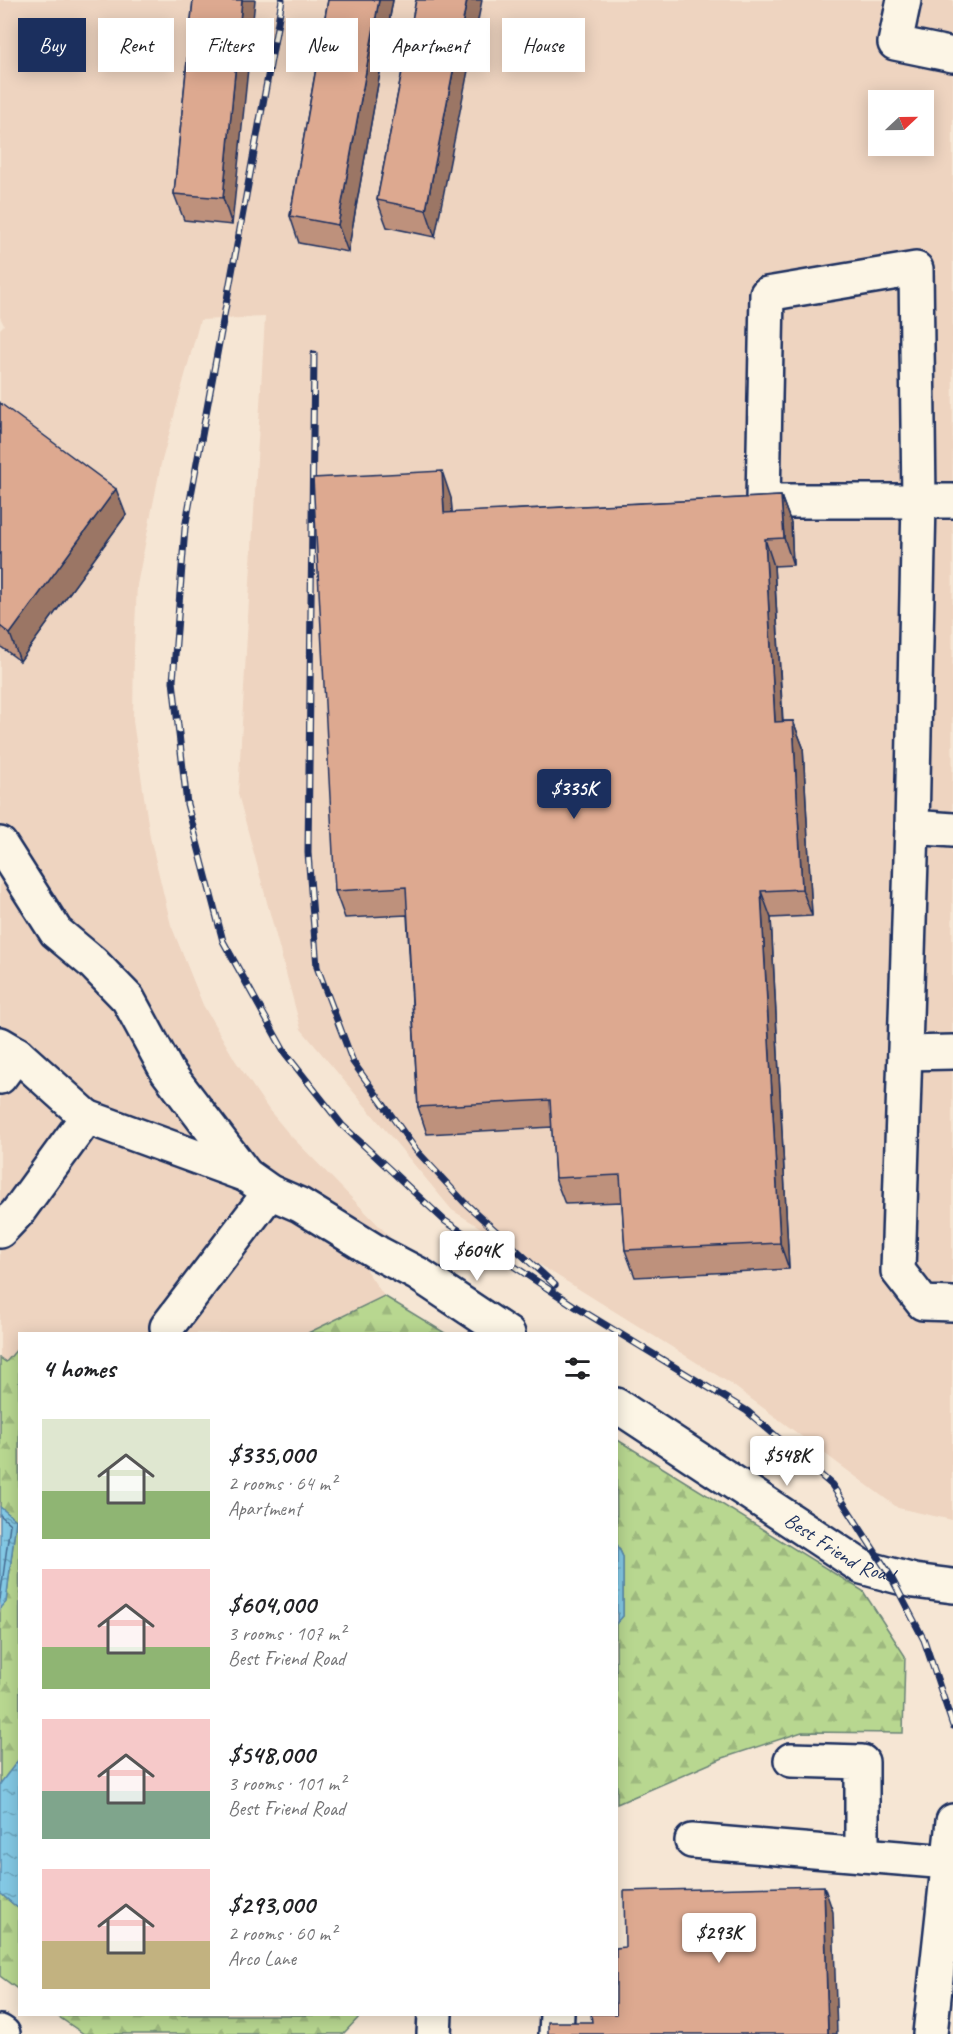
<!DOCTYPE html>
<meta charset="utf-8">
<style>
body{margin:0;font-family:Caveat,sans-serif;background:#f6f6f6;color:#202124;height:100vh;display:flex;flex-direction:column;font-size:22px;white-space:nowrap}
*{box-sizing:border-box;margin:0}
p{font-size:20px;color:#757577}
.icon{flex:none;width:33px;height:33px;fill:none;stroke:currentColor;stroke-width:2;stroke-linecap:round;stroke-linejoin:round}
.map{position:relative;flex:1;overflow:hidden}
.sheet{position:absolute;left:18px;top:1332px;width:600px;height:684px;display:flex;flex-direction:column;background:#fff;border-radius:0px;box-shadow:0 3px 15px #0003}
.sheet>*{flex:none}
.top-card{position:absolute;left:18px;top:18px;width:600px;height:54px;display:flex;gap:12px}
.needle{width:39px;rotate:68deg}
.fabs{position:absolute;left:868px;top:90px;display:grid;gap:12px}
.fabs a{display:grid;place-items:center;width:66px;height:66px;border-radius:0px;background:#fff;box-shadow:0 3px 15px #0003;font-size:30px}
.price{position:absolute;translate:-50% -51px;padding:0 14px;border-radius:6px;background:#fff;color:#222;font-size:20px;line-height:39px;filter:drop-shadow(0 2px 3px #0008)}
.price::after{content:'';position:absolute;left:50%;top:36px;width:18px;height:14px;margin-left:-9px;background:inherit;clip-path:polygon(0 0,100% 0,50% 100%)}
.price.on{background:#1b2f5e;color:#fff}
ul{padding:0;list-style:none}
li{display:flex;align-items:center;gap:18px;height:150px;padding:0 24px}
li span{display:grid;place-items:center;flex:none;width:168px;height:120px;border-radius:0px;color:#555}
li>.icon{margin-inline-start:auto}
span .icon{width:72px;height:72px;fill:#fffc;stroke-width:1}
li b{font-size:26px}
h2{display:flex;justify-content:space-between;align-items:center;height:72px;padding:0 24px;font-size:26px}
.pill{padding:0 21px;border-radius:0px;background:#fff;box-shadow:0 3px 15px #0003;font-size:21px;line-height:54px}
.pill.on{background:#1b2f5e;color:#fff}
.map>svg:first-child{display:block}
.built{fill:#eed4c0;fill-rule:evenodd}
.forest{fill:url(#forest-firs);stroke:#6a8377;stroke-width:1.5}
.water{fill:url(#water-ripples);stroke:#5a8baf;stroke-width:1.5}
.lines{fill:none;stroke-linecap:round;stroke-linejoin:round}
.shore{stroke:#456d94;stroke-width:1.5}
.minor-casing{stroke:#1b2f5e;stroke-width:38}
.minor{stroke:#fcf5e5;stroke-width:33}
.rail-casing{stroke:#1b2f5e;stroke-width:7}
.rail{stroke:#fcf5e5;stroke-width:4.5;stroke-dasharray:14;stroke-linecap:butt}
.wall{fill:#be917c;stroke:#1b2f5e;stroke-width:1.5}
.shaded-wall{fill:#9b7665;stroke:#1b2f5e;stroke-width:1.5}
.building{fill:#dda990;stroke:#1b2f5e;stroke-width:1.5}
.labels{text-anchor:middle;stroke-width:5;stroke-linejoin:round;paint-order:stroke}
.street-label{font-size:21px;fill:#1b2f5e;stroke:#fcf5e5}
</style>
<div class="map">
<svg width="953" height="2034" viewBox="0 0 953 2034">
<defs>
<pattern id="forest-firs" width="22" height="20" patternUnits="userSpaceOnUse" patternTransform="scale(1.5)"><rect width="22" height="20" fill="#b8d790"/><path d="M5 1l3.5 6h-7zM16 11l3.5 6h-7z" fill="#9eb97f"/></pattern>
<pattern id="water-ripples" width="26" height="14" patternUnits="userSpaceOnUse" patternTransform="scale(1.5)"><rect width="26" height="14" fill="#84c9e5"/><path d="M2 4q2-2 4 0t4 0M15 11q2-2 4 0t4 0" fill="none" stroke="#6ba4bd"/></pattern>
</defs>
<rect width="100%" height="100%" fill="#f6e6d4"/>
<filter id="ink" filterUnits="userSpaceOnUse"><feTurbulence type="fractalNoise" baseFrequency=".0167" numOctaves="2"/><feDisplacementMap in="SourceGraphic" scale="12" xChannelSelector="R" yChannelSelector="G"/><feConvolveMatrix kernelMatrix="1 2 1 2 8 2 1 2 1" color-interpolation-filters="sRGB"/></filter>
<g filter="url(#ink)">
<!-- built -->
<path class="built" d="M0,0H953L952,1520L898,1508L731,1384L452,1210L301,1029L238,794L265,317L200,320L161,464L137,585L134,648L133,721L150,837L171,925L203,1005L235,1060L269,1110L289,1134L390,1237L366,1270L384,1296L308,1333L20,1334L19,1347L5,1362L0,1358V329L4,325L0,317ZM879,100H924V146H879Z"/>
<!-- forest -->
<path class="forest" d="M384,1296L445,1333H308Z
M19,1347L20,1759L0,1784V1609L6,1602L16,1520L0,1507V1358L6,1362Z
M616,1439L863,1591L905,1656L903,1733L802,1732L723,1758L617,1804L616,1623L623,1616V1557L617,1544Z
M0,1893L19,1909V1990L0,1976Z
M56,2015H361L343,2034H84Z"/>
<!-- water -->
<path class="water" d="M0,1507L16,1520L6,1602L0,1609Z
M617,1544L623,1557V1616L617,1623Z
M19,1759V1909L0,1893V1784Z"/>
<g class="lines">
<!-- shore -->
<path class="shore" d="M0,1515L10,1524L0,1599"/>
<!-- minor casing -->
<g class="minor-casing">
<g id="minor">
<path d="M904,0L895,43L953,55"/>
<path d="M953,501H763L767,294L916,269L919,501L912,827L953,830"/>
<path d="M912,827L898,1271L923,1303L953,1304"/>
<path d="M0,844L56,932L93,963L128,999L167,1071L246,1175L270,1192L300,1205L378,1253L418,1274L508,1334"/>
<path d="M0,1044L17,1054L87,1117"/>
<path d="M905,1053L953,1052"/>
<path d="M0,1077L17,1054"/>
<path d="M0,1231L17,1213L87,1117L246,1175"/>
<path d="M167,1327L270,1192"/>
<path id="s1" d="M616,1405L862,1567L914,1581L953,1586"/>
<path d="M791,1760L862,1762V1855"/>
<path d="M692,1841L948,1862"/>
<path d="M0,2032L3,2034"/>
<path d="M434,2034L435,2014"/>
<path d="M556,2034L557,2014"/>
<path d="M930,2034L953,1821"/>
</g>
</g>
<!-- minor -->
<use href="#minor" class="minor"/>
<!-- rail casing -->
<g class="rail-casing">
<path id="rail" d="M282,0L185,528L173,681L187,804L223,941L285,1053L342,1125L445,1221L576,1307L747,1411L832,1485L890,1575L924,1640L953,1726
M314,354L308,853L317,967L353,1062L416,1150L464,1202L555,1285"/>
</g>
<!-- rail -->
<use href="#rail" class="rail"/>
</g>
<!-- wall -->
<path class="wall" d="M193,0L232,225L184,220L174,194Z
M328,0H393L348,252L299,243L290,216Z
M416,0L435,237L387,227L377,200Z
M0,403L126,515L20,661L0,646Z
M781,496L791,523L793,565L774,566L783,721H793L803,747L812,916L771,918L789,1269L635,1277L625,1250L622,1202L565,1204L555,1178L552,1127L427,1134L418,1107L407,915L345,918L335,891L451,498L452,513Z"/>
<!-- shaded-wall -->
<path class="shaded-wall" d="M242,0H255L232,225L223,198Z
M379,0H393L348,252L338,225Z
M467,0H482L435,237L426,210Z
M442,471L451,498L454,540L444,513Z
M116,489L126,515L20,661L10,634Z
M781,496L791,523L793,565L784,538Z
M765,539L774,566L784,748L775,722Z
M793,721L803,747L812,916L802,889Z
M761,891L771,918L789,1269L780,1243Z
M824,1886L833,1912L837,2034H828Z"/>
<!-- building -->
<path class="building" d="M193,0H242L223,198L174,194Z
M328,0H379L338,225L290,216Z
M416,0H467L426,210L377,200Z
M0,403L116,489L10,634L0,626Z
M442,471L444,513L781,496L784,538L765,539L775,722L793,721L802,889L761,891L780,1243L625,1250L620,1175L555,1178L550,1100L418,1107L406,887L335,891L313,478Z
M824,1886L828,2034H548V2022H592L591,2014H616V1948L625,1947L624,1891Z"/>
</g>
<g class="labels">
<!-- street labels -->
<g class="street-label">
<text dy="7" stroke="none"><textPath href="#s1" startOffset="266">Best Friend Road</textPath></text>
</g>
</g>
</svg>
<div class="fabs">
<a><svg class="needle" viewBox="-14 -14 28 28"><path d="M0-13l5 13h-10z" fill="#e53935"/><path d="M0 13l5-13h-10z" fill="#757577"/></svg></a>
</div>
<b class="price on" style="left:574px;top:820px">$335K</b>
<b class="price" style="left:477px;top:1282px">$604K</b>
<b class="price" style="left:787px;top:1487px">$548K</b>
<b class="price" style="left:719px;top:1964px">$293K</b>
<div class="top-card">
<a class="pill on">Buy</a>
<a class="pill">Rent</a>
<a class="pill">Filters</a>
<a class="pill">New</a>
<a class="pill">Apartment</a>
<a class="pill">House</a>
</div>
<section class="sheet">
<h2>4 homes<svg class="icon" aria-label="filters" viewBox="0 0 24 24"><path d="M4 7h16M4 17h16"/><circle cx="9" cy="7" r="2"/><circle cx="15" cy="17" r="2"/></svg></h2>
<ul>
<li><span style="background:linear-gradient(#dfe7d0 60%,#8fb573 0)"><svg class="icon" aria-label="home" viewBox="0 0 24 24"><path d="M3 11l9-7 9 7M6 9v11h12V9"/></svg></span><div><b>$335,000</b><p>2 rooms · 64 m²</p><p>Apartment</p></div></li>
<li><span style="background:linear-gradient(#f6c9c9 65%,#8fb573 0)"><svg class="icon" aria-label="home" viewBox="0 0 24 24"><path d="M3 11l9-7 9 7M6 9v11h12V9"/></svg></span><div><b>$604,000</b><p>3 rooms · 107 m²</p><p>Best Friend Road</p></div></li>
<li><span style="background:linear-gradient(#f6c9c9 60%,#7fa58c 0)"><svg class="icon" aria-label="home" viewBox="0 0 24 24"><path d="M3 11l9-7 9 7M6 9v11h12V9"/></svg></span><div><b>$548,000</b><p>3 rooms · 101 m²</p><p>Best Friend Road</p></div></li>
<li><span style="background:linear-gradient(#f6c9c9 60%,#c2b280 0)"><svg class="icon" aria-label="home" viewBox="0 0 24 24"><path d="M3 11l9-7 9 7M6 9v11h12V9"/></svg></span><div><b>$293,000</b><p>2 rooms · 60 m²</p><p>Arco Lane</p></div></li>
</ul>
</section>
</div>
